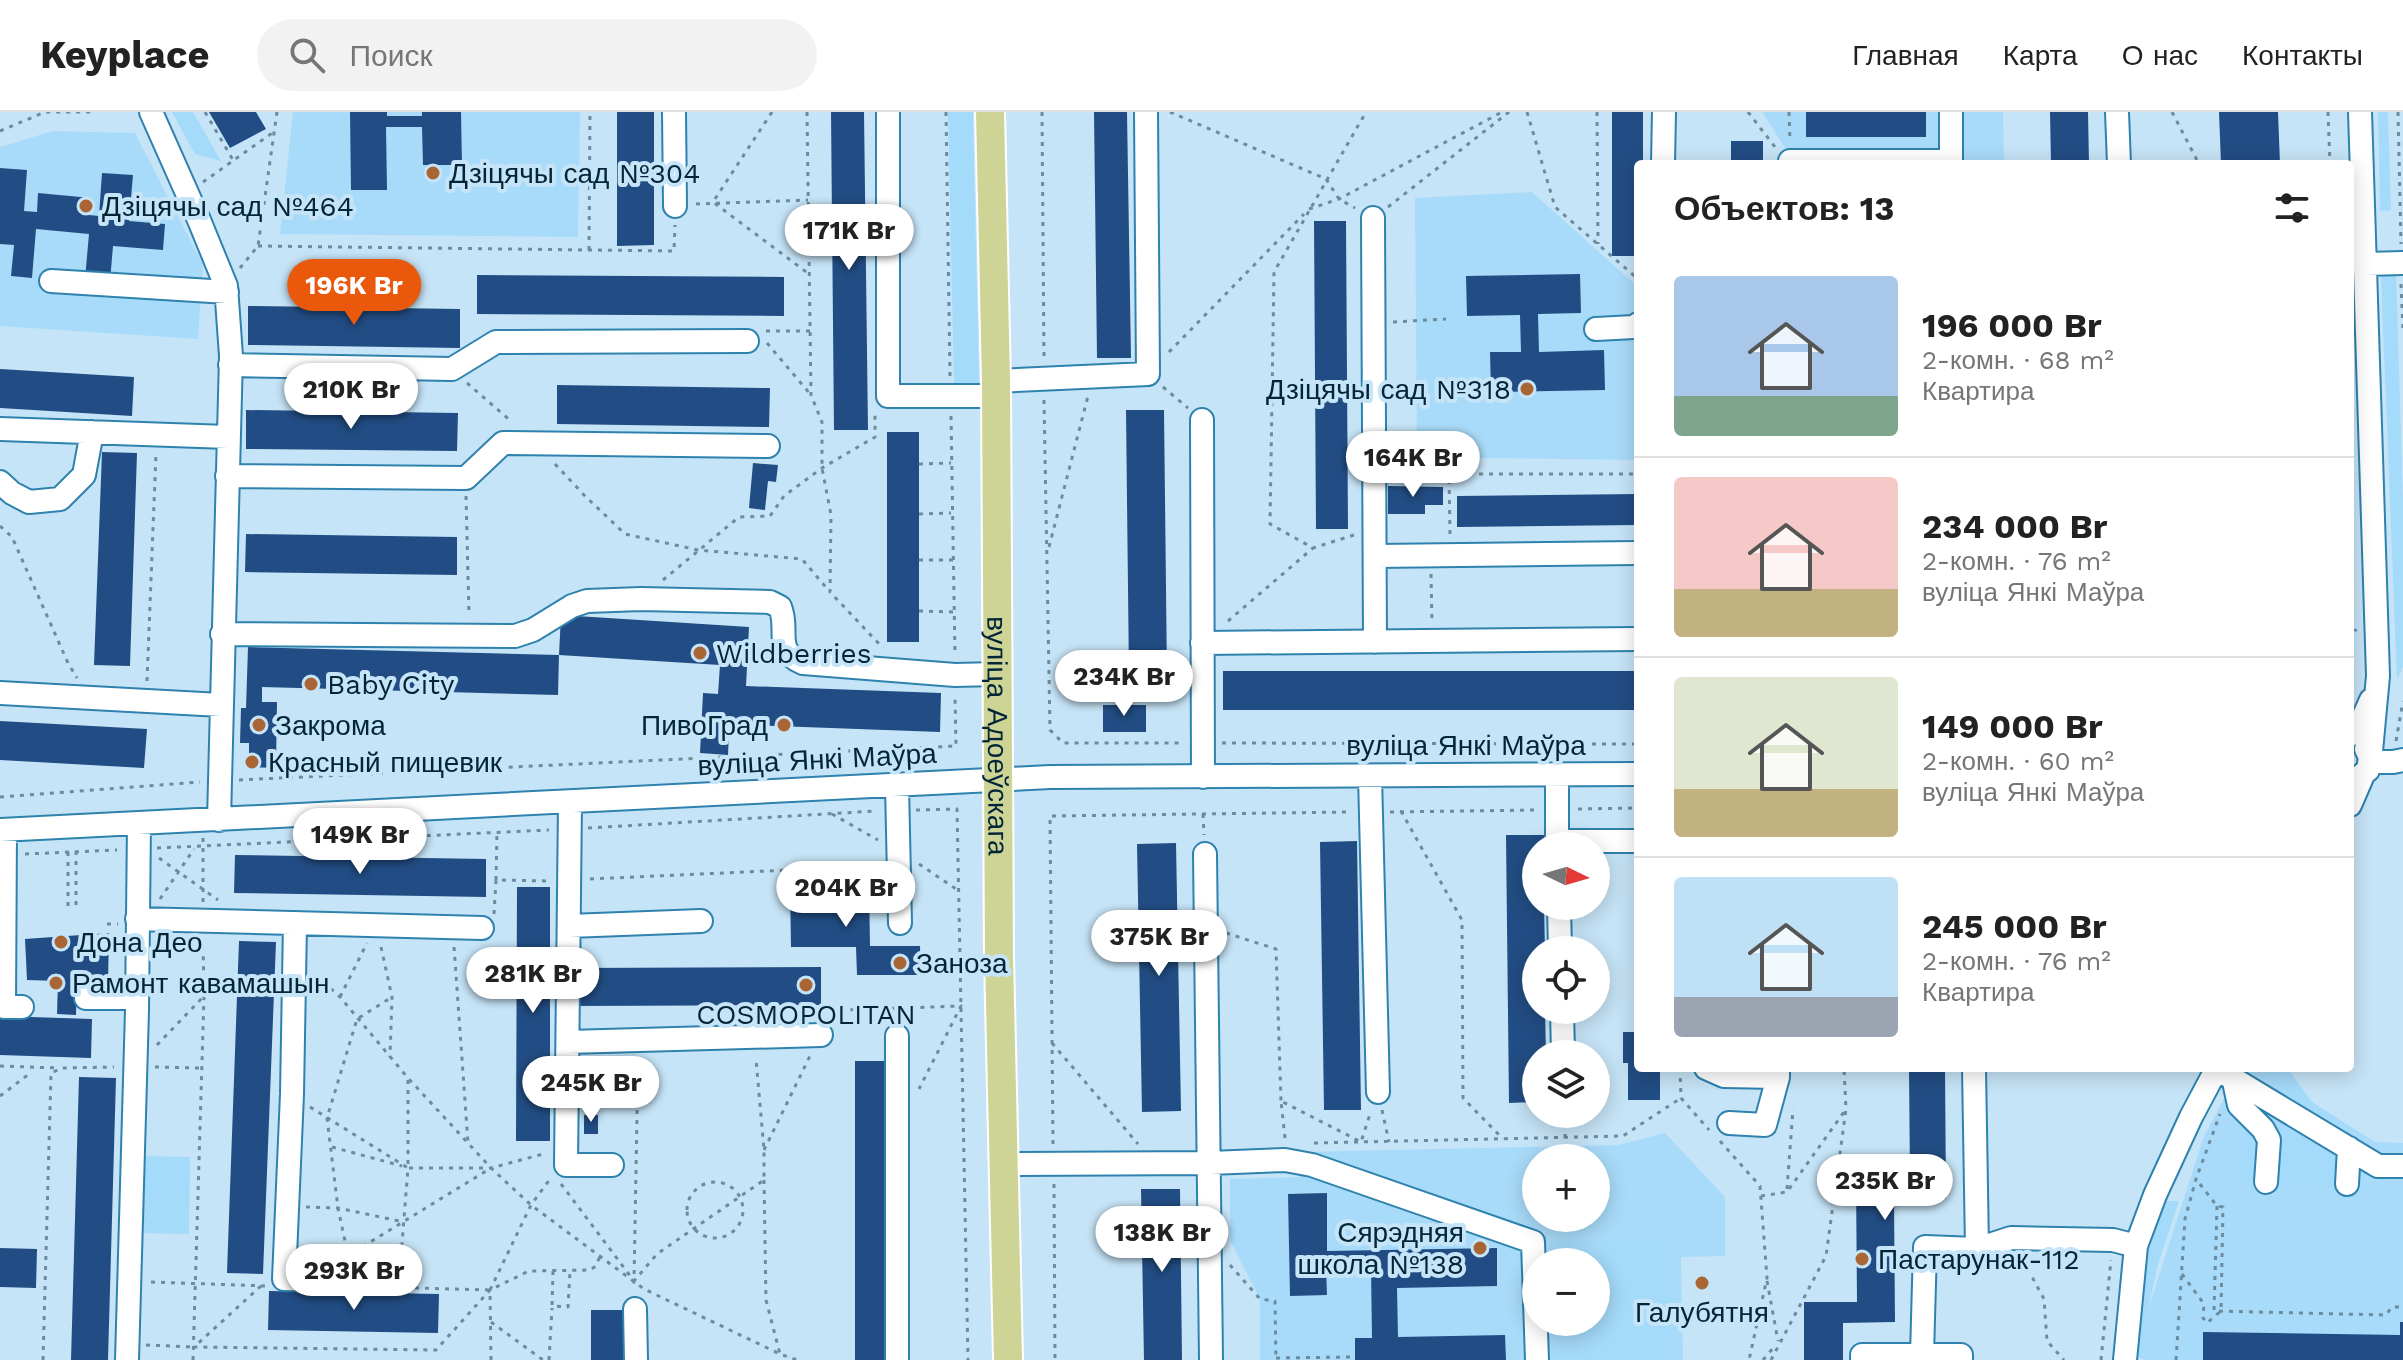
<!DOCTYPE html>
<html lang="ru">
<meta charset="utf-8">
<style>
body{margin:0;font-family:"Work Sans",sans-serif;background:#f2f2f2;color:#222;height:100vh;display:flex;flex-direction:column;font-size:30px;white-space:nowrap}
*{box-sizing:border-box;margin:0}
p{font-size:26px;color:#767676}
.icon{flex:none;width:44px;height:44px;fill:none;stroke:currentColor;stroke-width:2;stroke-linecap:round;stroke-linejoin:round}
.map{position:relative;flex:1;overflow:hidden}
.drawer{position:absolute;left:1634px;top:48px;width:720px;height:912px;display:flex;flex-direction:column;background:#fff;border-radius:8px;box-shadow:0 4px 20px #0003}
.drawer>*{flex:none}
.needle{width:52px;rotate:95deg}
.controls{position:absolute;left:1522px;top:720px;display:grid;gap:16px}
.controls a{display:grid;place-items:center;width:88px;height:88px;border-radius:50%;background:#fff;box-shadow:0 4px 20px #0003;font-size:40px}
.price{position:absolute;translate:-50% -68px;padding:0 18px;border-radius:28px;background:#fff;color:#222;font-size:26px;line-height:52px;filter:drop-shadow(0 2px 4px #0008)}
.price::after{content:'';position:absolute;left:50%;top:48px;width:24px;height:18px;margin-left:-12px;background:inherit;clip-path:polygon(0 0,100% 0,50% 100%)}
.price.current{background:#ea580c;color:#fff}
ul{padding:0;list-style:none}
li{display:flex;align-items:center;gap:24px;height:200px;padding:0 40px}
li+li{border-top:2px solid #e0e0e0}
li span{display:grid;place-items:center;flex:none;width:224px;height:160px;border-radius:8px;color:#555}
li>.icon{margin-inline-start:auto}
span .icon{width:96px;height:96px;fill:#fffc;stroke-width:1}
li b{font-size:34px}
h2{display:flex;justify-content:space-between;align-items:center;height:96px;padding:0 40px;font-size:34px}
header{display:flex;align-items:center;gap:48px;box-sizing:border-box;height:112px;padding:0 40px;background:#fff;border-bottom:2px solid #e0e0e0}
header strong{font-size:38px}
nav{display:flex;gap:44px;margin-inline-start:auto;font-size:28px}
.search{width:560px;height:72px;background:#f2f2f2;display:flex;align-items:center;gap:20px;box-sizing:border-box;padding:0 28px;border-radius:44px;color:#767676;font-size:30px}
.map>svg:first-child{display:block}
.built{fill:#a8dbf9;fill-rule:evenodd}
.green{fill:#a4dafa}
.building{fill:#224d84}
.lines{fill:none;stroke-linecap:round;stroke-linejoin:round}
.minor-casing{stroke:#2e82ad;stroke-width:26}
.major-casing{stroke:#fff;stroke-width:32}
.path{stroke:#6c8c9e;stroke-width:3;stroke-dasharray:4 6;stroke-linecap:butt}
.minor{stroke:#fff;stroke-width:22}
.major{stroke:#cdd496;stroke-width:28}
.poi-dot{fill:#a96634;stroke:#c6e4f7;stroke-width:3}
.labels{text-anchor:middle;stroke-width:8;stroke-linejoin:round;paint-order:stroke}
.poi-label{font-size:28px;fill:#022537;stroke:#c6e4f7;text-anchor:start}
.street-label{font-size:28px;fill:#022537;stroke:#c6e4f7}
</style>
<header>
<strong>Keyplace</strong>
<div class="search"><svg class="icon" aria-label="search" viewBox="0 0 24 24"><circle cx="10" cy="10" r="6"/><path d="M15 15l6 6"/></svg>Поиск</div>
<nav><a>Главная</a><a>Карта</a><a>О нас</a><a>Контакты</a></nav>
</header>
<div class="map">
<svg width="2403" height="1248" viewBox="0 0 2403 1248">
<rect width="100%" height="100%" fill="#c6e4f7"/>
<!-- built -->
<path class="built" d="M293,0H580L578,125L280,122Z
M1762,0H2003L2004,52H1873V41L1787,39Z
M53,19L135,21L203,153L198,227L0,214V35Z
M1532,80L1638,175V348L1417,345L1415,86Z
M2241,956H2255L2374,1030L2403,1031V1248H2144L2145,1207L2204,1024Z
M1665,1021L1725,1085V1144L1681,1145L1683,1248H1260V1187L1230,1128V1067L1299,1065L1300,1040L1618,1033ZM1536,1046H1596V1106H1536ZM1536,1150H1596V1210H1536Z"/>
<!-- green -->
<path class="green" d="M172,0H193L221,49L195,42Z
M948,0H973L979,272L954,273Z
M2378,0H2388L2391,98L2380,99Z
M2396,158L2403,390V555L2397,567L2381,164L2382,160Z
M2257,956H2287L2312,990L2375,1030L2317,1004L2261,965Z
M2259,991L2341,1042L2343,1071L2276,1070C2279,1035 2288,1020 2255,998Z
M2243,1012C2267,1028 2259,1045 2256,1070L2242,1069Z
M140,1044L190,1045L189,1122L139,1121Z
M2165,1089H2179L2158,1152L2149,1193L2146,1248L2132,1243L2145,1150Z
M1669,1129L1670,1248H1551L1550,1210H1596V1150H1550L1549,1130Z"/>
<!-- building -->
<path class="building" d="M209,0H256L266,17L230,36Z
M350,0H387V4H422V0H461L462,53H423L422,15H386L387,78H351Z
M617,0H654V133L617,134Z
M831,0H864L868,318H834Z
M1094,0H1127L1131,246H1097Z
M1612,0H1643V52H1638V144H1612Z
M1806,0H1926V25H1806Z
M2050,0H2088L2089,52H2051Z
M2219,0H2278L2280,52H2221Z
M1731,29H1763V52H1731Z
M0,56L27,58L24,99L37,100L38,81L91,86L89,103L99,104L102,61L133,63L129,109L165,112L163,138L113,134L110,169L85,167L89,122L36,117L32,166L11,164L14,133L0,132Z
M1314,109H1346L1348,417H1316Z
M1580,162L1581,201L1538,202L1539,240L1604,238L1605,278L1491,280L1490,240H1521L1520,203L1467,204L1466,164Z
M477,163L784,165V204L477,202Z
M248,194L460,197V236L248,233Z
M0,257L134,265L132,304L0,296Z
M557,273L770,276L769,315L557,312Z
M246,298L458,301L457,339L246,337Z
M1126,298H1164L1167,565H1129Z
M887,320H919V530H887Z
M102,340L137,341L130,554L94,553Z
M753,351L778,353L776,370L768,369L765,398L749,396Z
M1388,374L1443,375V393H1425V402H1388Z
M1638,382V413L1457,415V384Z
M246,422L457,425V463L245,460Z
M561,503L749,515L746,574L941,581L940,620L748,613L747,622L729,621L728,643L700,641L703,581L718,582L720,553L559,543Z
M248,535L559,543L558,583L262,575V590H277L276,656L249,655V631H240L241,596H246Z
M1223,559H1638V598H1223Z
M1103,593H1146V620H1103Z
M0,609L147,617L144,656L0,648Z
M1506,723H1544V734H1536V794H1544L1545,838H1536V898H1545L1546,942H1536V990L1509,991Z
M1357,729L1361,998H1324L1320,730Z
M1176,731L1181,999L1142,1000L1137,732Z
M235,743L486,747V785L234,781Z
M790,774H869L870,834H920L921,863H857L856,835H791Z
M517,775H550V1029H516Z
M109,821L108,871L77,870L76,903L57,902L58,869L27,868L25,827Z
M239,829L276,830L263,1162L227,1161Z
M821,855V893L572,894V856Z
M0,904L92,907L91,946L0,943Z
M1623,920H1638V956H1660V988H1628V951H1623Z
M855,949H889L890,1248H855Z
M1909,956H1945L1946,1087H1894L1895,1210L1843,1211V1248H1804V1190H1857L1856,1066H1910Z
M79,965L116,966L108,1248H71Z
M584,1003H598V1022H584Z
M1141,1077H1180L1182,1248H1144Z
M1327,1081V1139L1497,1136V1174L1397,1176L1398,1225L1505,1223L1506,1248H1355V1226H1372L1371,1156H1326L1327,1183L1290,1184L1288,1082Z
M0,1136L37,1137L36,1176L0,1175Z
M1699,1162L1706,1164L1705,1177H1699Z
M269,1179L439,1182L438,1221L268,1218Z
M591,1198H628L627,1248H591Z
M2400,1210H2403V1248H2203V1220L2400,1223Z"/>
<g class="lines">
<!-- minor casing -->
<g class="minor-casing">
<path id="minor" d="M151,0L199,108L226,174L231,244L219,708
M674,0L675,94
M888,0V284H996
M2117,0L2119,52
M2360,0L2378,564L2370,650H2393L2403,648
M1663,52L1664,0
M1790,52V49H1951V0
M1373,106L1375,530
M2350,147L2366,152L2403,151
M51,169L227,180
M1596,217L1634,215L1638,212
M230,253L452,257L496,230L747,229
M996,269L1148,262L1146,0
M1202,308L1203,665
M0,317L228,325
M227,364L466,366L503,331L768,334
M0,370L12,381L29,390L60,387L84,363L92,320
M1376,444L1638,441
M222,522L515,524L533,518L572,494L587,489L641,487L770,490L780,495C790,519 772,538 803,551L955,563L997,562
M1202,531L1638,527
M0,581L221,593
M2350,623L2359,615L2371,588
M1557,662V734
M1370,664L1378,980
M2350,667L2358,666L2368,658L2370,645L2366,637
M897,673L900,811
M570,691L566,1053H612
M2350,693L2363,663
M0,718L1050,665L1638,662
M5,718L4,895H22
M1557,729H1638
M1205,742L1211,1248
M1559,794L1560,838
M137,807L482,816
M295,811L292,982L284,1167L348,1169L399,1164
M569,814L701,809
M86,886H136
M1562,898L1563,942
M897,924V1248
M568,930L821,923
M1706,956L1724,964L1778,965
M1974,956L1977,1137
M2217,957L2378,1054H2403
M2233,965L2239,993L2263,1017L2269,1028L2266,1070
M1729,1011L1765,1013L1778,965V956
M1004,1052L1210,1051L1285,1048L1312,1053L1533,1130L1537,1248
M2347,1072L2349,1036
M635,1197L636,1248
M1922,1243H1961V1248
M127,1248L137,898L139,712
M1862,1248V1243H1922L1925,1135L1977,1137L2011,1126L2113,1128L2136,1134
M2125,1248L2136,1134L2155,1083L2191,1005L2217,956"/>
</g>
<!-- major casing -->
<g class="major-casing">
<g id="major">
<path id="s1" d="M990,0L996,269L999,845L1008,1248"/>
</g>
</g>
<!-- path -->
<path class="path" d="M205,0L233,48
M772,0L713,90L809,162
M807,0L811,283L822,310V356L831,403L830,480L883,536
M946,0L950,264
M1042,0L1044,248
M1170,0L1326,67L1339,87L1355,96
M1527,0L1555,95L1638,167
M1597,0L1598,132
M1748,0L1775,35
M1789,0L1790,30
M2172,0L2199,52
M2328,0L2330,52
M2398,0L2401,132
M0,19L45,0H96
M203,70L275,19
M696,92L808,88
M1388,95L1509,0
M1309,97L1339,87L1502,0
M258,134L674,139L675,113
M589,138L590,0
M240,156L258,134L277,0
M2401,172L2403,218
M1393,210L1446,207
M766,219H810
M767,231L811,283
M1169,240L1304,102
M467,271L512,310
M1163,275L1188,296
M1044,288L1050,618L1063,631H1182
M951,304L955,544
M555,352L585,384L625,422L698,438L802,447L829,479
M919,352L951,351
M1395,362H1449L1450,423
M1449,362H1638
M466,384L469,504
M2350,393L2351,410
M919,402L951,401
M0,414L12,425L68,551L77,566
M1354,423L1313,436L1270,412L1274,160L1366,0
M1049,435L1088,284
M919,448H953
M1431,462L1432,511
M663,468L739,405L770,404L784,384L822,356L875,325V300
M919,499L954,500
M1228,509L1313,436
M2350,528L2356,517
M147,569L156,341
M2396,629L2403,589
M1222,631L1638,632
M239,668L956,634L955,584
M0,685L200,670
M1578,697L1638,696
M916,698L957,697L968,1248
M1401,699L1462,808L1463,986L1503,1027
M1390,700L1538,698
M832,702L878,728
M1203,702L1204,723
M588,716L876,699
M203,726V790
M157,736L549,718
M76,739V799
M68,740V798
M25,742L117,738
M159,746L218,788
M919,752L959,779
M590,767L878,754
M496,768L497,720
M160,787L194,737
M494,802L496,768L550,769
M107,812H118
M1226,821L1276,837L1281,989
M381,835L392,885L390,945
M454,835L468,1031
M316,863L340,885L408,966L491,1056L531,1093L644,1177L780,1242L797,1248
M340,885L367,831
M835,909L846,898L961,894L919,977
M1052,931L1138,1032
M157,933L204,884
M638,948L634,1169L657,1142L764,1068V1038L756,947
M0,954L58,956
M155,955L200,956
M1680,956L1681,986L1709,1018
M408,968V1056
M0,984L29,962
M310,995L408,1056L401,1144
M1382,998L1389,1030
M1285,1026L1281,989L1361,1030L1371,999
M1565,1026V1002
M1720,1029L1760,1074L1767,1166L1749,1248
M1314,1031L1623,1024L1681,986
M1053,1032L1050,704L1350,700
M332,1035L402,1054
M764,1038L810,944
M409,1056H491L547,1041
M764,1068L766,1188L780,1242
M687 1098a28 28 0 1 1 56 0a28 28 0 1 1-56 0Z
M561,1072L634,1169V1176
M1054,1072L1055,1248
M1787,1077L1793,997
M1761,1084L1787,1080L1844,1000
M2217,1094L2214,1199L2386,1203L2392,1195H2403
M306,1095L338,1096L404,1110
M336,1148L349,1143L491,1056
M349,1148L338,1096L327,1006L357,907L392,885
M2023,1148L2044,1187L2047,1229L2064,1248
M1230,1153L1260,1187L1275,1189L1276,1248
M553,1159L552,1194L568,1195L570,1159
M2182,1162L2204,1192L2203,1206L2207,1211L2221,1199L2223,1095L2217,1094L2196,1067
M1767,1169L1778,1229
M151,1170L267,1174
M261,1174L194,1235L436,1238L490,1178L529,1159L590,1158L596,1154L600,1144
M415,1176L490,1178
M491,1210L543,1248
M146,1233L194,1235
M1276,1246L1355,1245
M43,1248L51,961L62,956L114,955
M193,1248L204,884L203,830
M491,1248L490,1178L531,1093L550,1067
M549,1248L552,1196
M1763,1248L1774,1235
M1771,1248L1826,1144L1846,997L1844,956
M2101,1248L2111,1148
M2176,1248L2185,1107L2196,1067L2220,1002"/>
<!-- minor -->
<use href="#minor" class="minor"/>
<!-- major -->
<use href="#major" class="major"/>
</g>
<!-- markers -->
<g class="poi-dot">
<circle cx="433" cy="61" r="8"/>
<circle cx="86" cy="94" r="8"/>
<circle cx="1527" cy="277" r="8"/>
<circle cx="700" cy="541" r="8"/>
<circle cx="311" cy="572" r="8"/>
<circle cx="259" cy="613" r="8"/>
<circle cx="784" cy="613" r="8"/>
<circle cx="252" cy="650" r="8"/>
<circle cx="61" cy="830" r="8"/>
<circle cx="900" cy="851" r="8"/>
<circle cx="56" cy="871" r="8"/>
<circle cx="806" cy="873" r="8"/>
<circle cx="1480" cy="1136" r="8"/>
<circle cx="1862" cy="1147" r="8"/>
<circle cx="1702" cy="1171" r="8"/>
</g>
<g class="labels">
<!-- poi labels -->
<g class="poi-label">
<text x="449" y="71">Дзіцячы сад №304</text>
<text x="102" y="104">Дзіцячы сад №464</text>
<text x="1511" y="287" text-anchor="end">Дзіцячы сад №318</text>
<text x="716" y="551">Wildberries</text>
<text x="327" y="582">Baby City</text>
<text x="275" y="623">Закрома</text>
<text x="768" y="623" text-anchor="end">ПивоГрад</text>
<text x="268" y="660">Красный пищевик</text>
<text x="77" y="840">Дона Део</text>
<text x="916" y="861">Заноза</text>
<text x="72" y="881">Рамонт кавамашын</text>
<text x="806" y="912" text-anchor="middle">COSMOPOLITAN</text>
<text x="1464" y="1130" text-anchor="end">Сярэдняя<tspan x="1464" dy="32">школа №138</tspan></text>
<text x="1878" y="1157">Пастарунак-112</text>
<text x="1702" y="1210" text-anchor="middle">Галубятня</text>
</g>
<!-- street labels -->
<g class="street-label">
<text dy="10" stroke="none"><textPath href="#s1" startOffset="624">вуліца Адоеўскага</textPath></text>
<text x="1466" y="643">вуліца Янкі Маўра</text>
<text transform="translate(817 647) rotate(-3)" y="10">вуліца Янкі Маўра</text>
</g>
</g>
</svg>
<div class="controls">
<a><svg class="needle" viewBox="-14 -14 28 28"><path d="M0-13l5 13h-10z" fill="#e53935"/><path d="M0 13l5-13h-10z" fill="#767676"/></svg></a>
<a><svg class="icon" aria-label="locate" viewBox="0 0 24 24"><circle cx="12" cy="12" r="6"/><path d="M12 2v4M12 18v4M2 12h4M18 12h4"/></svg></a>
<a><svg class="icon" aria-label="layers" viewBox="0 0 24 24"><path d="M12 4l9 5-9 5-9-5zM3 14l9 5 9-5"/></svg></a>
<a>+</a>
<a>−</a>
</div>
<b class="price" style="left:849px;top:160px">171K Br</b>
<b class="price current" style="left:354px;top:215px">196K Br</b>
<b class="price" style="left:351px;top:319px">210K Br</b>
<b class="price" style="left:1413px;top:387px">164K Br</b>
<b class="price" style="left:1124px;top:606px">234K Br</b>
<b class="price" style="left:360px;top:764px">149K Br</b>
<b class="price" style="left:846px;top:817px">204K Br</b>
<b class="price" style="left:1159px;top:866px">375K Br</b>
<b class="price" style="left:533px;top:903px">281K Br</b>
<b class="price" style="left:591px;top:1012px">245K Br</b>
<b class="price" style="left:1885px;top:1110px">235K Br</b>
<b class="price" style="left:1162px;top:1162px">138K Br</b>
<b class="price" style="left:354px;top:1200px">293K Br</b>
<section class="drawer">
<h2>Объектов: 13<svg class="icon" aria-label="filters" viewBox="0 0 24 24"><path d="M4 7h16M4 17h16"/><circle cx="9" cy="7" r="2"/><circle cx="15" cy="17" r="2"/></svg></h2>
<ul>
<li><span style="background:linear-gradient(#a9c7e8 75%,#7fa58c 0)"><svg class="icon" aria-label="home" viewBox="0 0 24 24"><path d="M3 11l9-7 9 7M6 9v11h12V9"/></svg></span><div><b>196 000 Br</b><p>2-комн. · 68 m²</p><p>Квартира</p></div></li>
<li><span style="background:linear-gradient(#f6c9c9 70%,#c2b280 0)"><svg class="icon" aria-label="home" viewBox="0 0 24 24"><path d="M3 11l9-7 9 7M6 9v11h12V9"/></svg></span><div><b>234 000 Br</b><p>2-комн. · 76 m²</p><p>вуліца Янкі Маўра</p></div></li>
<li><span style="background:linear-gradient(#dfe7d0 70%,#c2b280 0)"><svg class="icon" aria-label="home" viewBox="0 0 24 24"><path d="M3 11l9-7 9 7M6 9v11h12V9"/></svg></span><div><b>149 000 Br</b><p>2-комн. · 60 m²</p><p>вуліца Янкі Маўра</p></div></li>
<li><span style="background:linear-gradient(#bfe0f5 75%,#9aa5b1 0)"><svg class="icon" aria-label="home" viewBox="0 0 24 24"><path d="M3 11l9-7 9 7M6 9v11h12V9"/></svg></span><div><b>245 000 Br</b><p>2-комн. · 76 m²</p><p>Квартира</p></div></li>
</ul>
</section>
</div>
